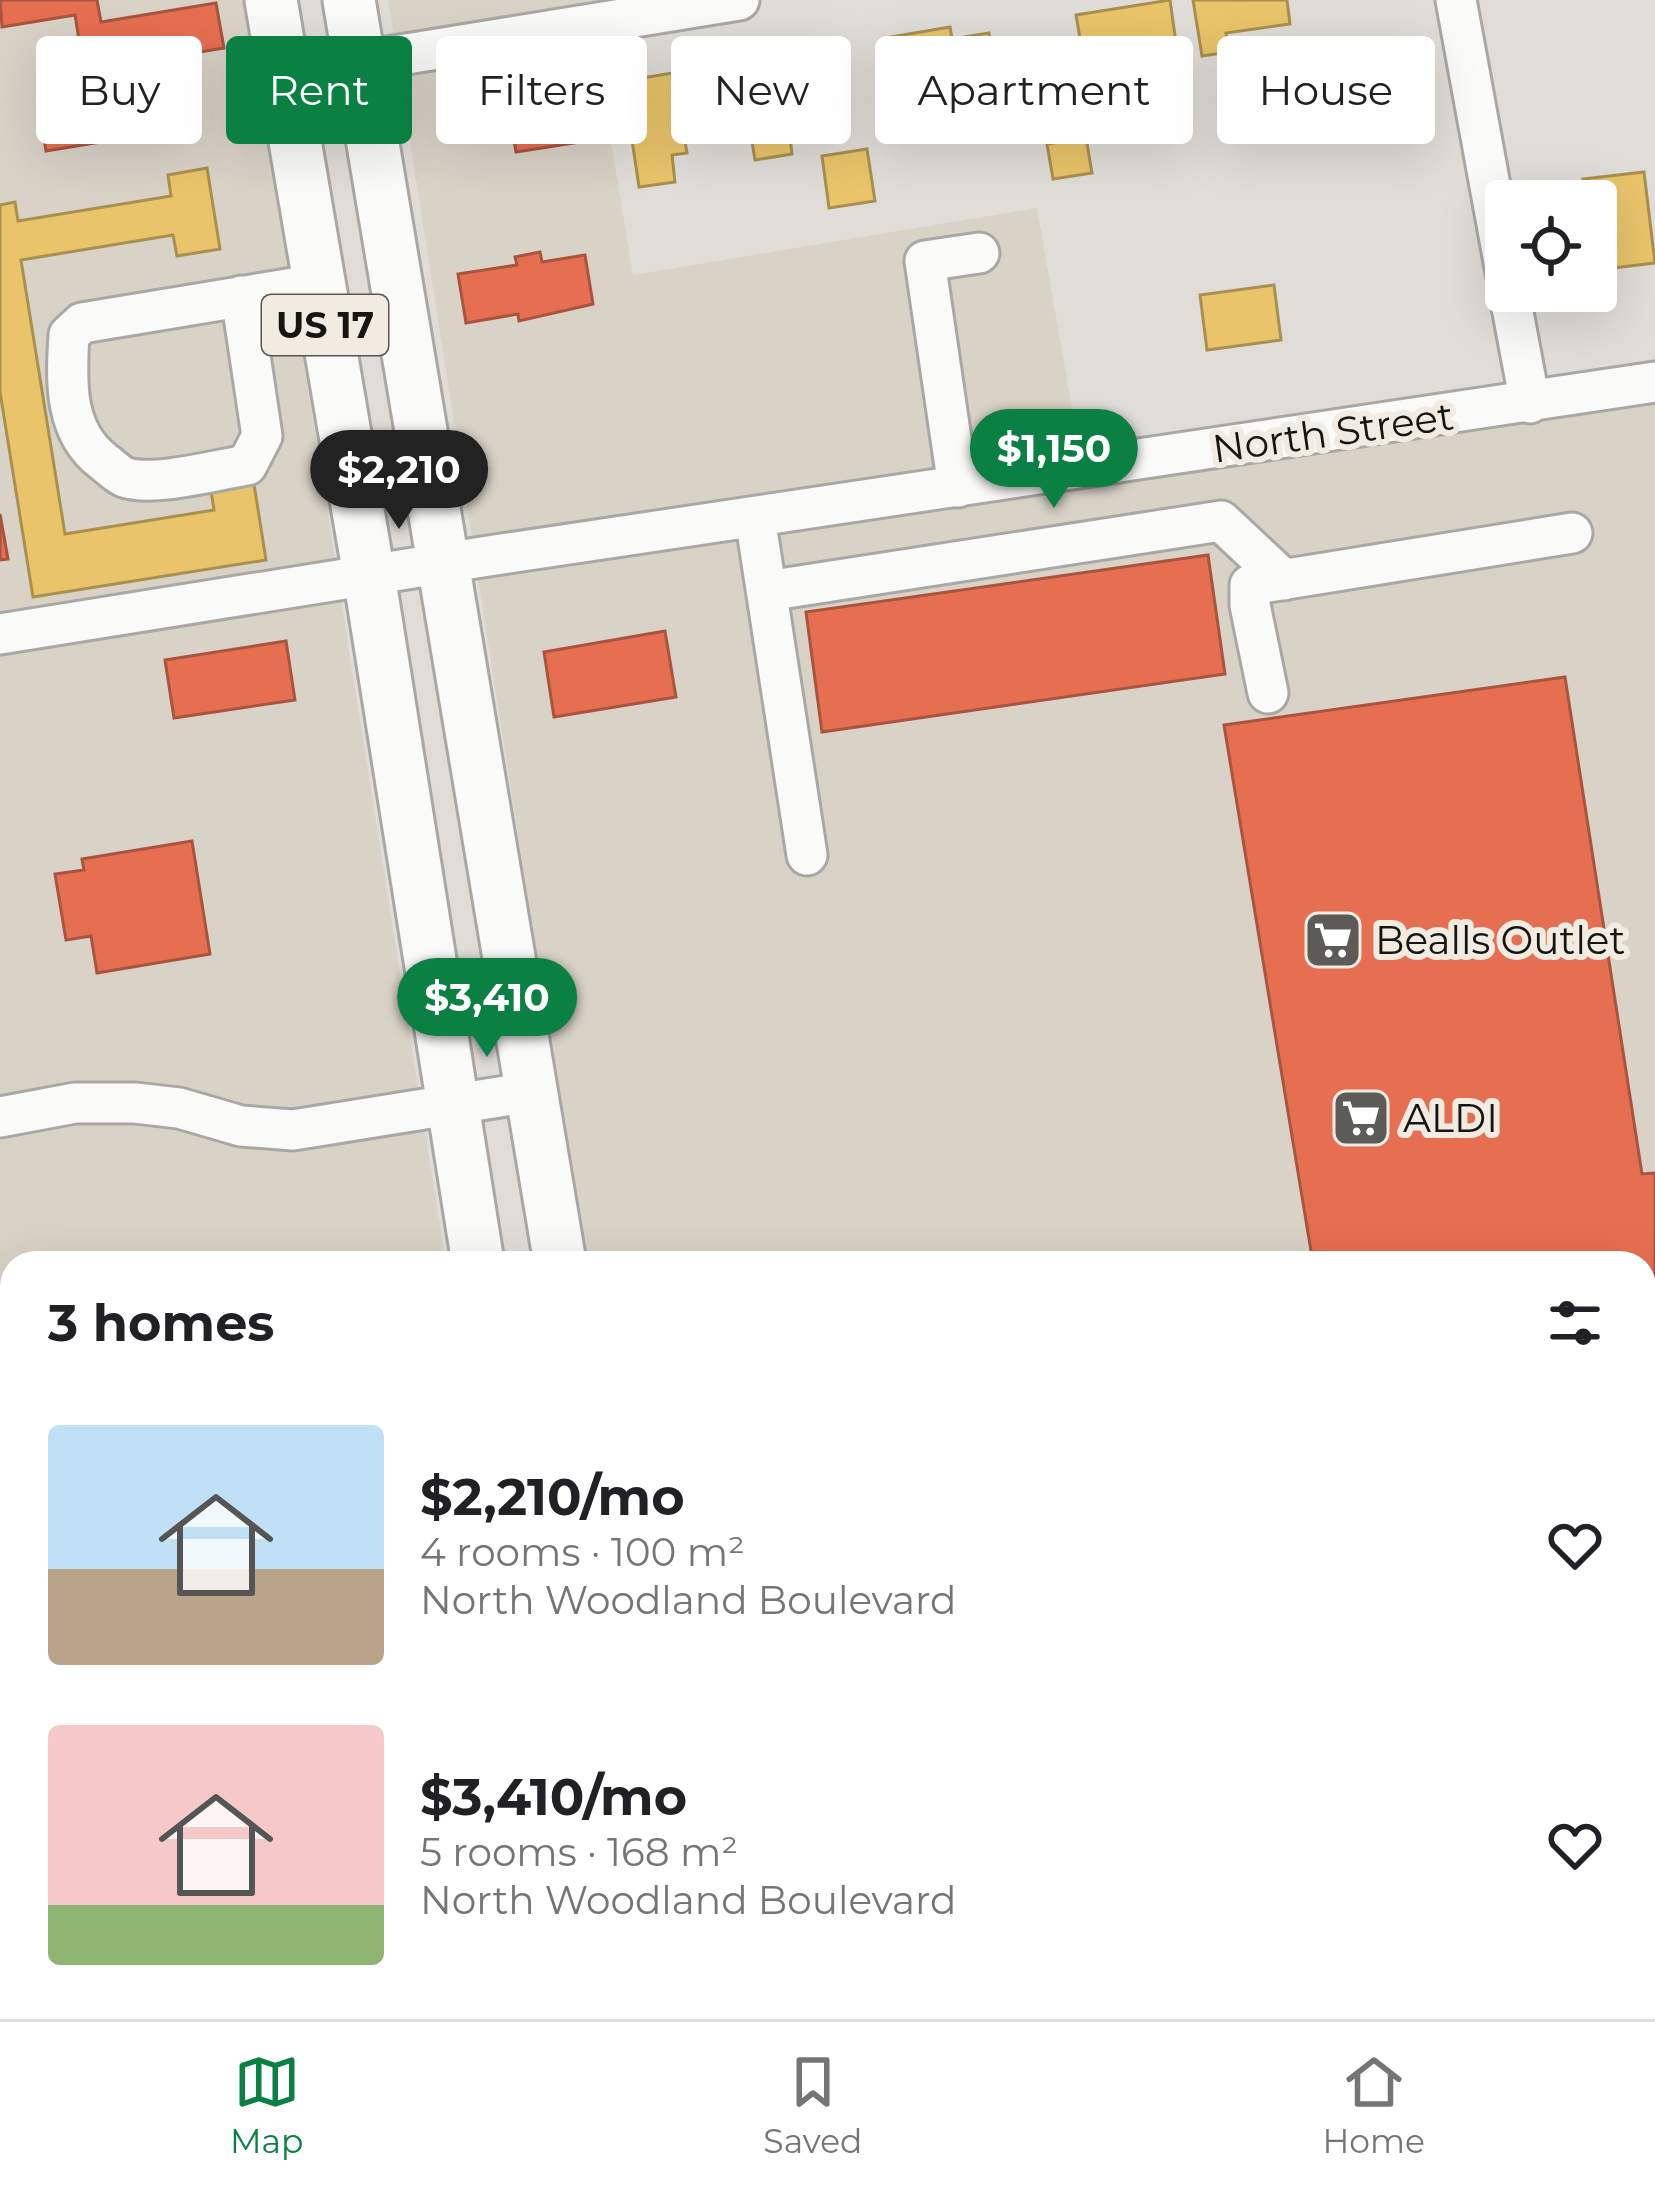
<!DOCTYPE html>
<meta charset="utf-8">
<style>
body{margin:0;font-family:Montserrat,sans-serif;background:#f2f2f2;color:#202124;height:100vh;display:flex;flex-direction:column;font-size:45px;white-space:nowrap}
*{box-sizing:border-box;margin:0}
p{font-size:39px;color:#757577}
.icon{flex:none;width:66px;height:66px;fill:none;stroke:currentColor;stroke-width:2;stroke-linecap:round;stroke-linejoin:round}
.map{position:relative;flex:1;overflow:hidden}
.side{position:absolute;left:0px;top:1251px;width:1656px;height:768px;display:flex;flex-direction:column;background:#fff;border-radius:36px 36px 0 0;box-shadow:0 12px 48px #0002}
.side>*{flex:none}
.hud{position:absolute;left:36px;top:36px;width:1584px;height:108px;display:flex;gap:24px}
.buttons{position:absolute;left:1485px;top:180px;display:grid;gap:24px}
.buttons a{display:grid;place-items:center;width:132px;height:132px;border-radius:12px;background:#fff;box-shadow:0 12px 48px #0002;font-size:60px}
.price{position:absolute;translate:-50% -102px;padding:0 27px;border-radius:42px;background:#0b8043;color:#fff;font-size:39px;line-height:78px;filter:drop-shadow(0 3px 6px #0008)}
.price::after{content:'';position:absolute;left:50%;top:72px;width:36px;height:27px;margin-left:-18px;background:inherit;clip-path:polygon(0 0,100% 0,50% 100%)}
.price.current{background:#222;color:#fff}
ul{padding:0;list-style:none}
li{display:flex;align-items:center;gap:36px;height:300px;padding:0 48px}
li span{display:grid;place-items:center;flex:none;width:336px;height:240px;border-radius:12px;color:#555}
li>.icon{margin-inline-start:auto}
span .icon{width:144px;height:144px;fill:#fffc;stroke-width:1}
li b{font-size:51px}
h2{display:flex;justify-content:space-between;align-items:center;height:144px;padding:0 48px;font-size:51px}
.chip{padding:0 42px;border-radius:12px;background:#fff;box-shadow:0 12px 48px #0002;font-size:42px;line-height:108px}
.chip.current{background:#0b8043;color:#fff}
.dock{display:flex;justify-content:space-around;align-items:center;height:168px;border-top:3px solid #e0e0e0;background:#fff;font-size:33px;color:#757577}
.dock a{display:grid;justify-items:center;gap:6px}
.dock .current{color:#0b8043}
.map>svg:first-child{display:block}
.built{fill:#d9d2c7}
.homes{fill:#e9c46a;stroke:#aa904f;stroke-width:3}
.shops{fill:#e76f51;stroke:#a9543e;stroke-width:3}
.lines{fill:none;stroke-linecap:round;stroke-linejoin:round}
.minor-casing{stroke:#aaa8a4;stroke-width:45}
.major-casing{stroke:#aaa8a4;stroke-width:57}
.minor{stroke:#fafaf9;stroke-width:39}
.major{stroke:#fafaf9;stroke-width:51}
.labels{text-anchor:middle;stroke-width:12;stroke-linejoin:round;paint-order:stroke}
.shield{fill:#f1ebe1;stroke:#58554f;stroke-width:3}
.shield-label{font-size:36px;font-weight:bold;fill:#171511}
.street-label{font-size:39px;fill:#171511;stroke:#f1ebe1}
.poi-label{font-size:39px;fill:#171511;stroke:#f1ebe1;text-anchor:start}
</style>
<div class="map">
<svg width="1655" height="2019" viewBox="0 0 1655 2019">
<rect width="100%" height="100%" fill="#e0ddd8"/>
<!-- built -->
<path class="built" d="M0,0H246L335,559L0,614Z
M388,0H614L394,36Z
M595,45L633,275L1037,208L1079,448L472,538L400,77Z
M1655,403V1427L1644,1429V1263H585L478,578Z
M341,600L446,1263H12V1657L0,1659V655Z
M1655,1623V2019H718L716,2007H1644V1625Z
M97,2007H544L555,2019H19Z"/>
<!-- homes -->
<path class="homes" d="M1170,0L1177,50L1149,54L1151,69L1087,79L1076,15Z
M1193,0H1287L1290,24L1226,33L1229,52L1202,56Z
M950,27L952,39L989,33L998,84L930,95L933,110L904,115L891,37Z
M770,54L771,61L804,56L815,125L789,129L792,154L755,160L747,111L735,113L736,122L717,126L708,64Z
M691,70L700,128L683,130L687,153L672,155L675,182L639,187L625,93L638,91L636,79Z
M1086,138L1092,173L1053,179L1047,144Z
M867,149L875,201L829,208L822,156Z
M207,168L220,249L177,256L173,235L21,260L65,534L214,510L211,491L254,484L266,560L33,597L0,392V205L15,202L18,221L171,196L168,175Z
M1644,172L1655,263L1596,270V201H1586L1583,179Z
M1274,285L1281,340L1207,350L1200,295Z"/>
<!-- shops -->
<path class="shops" d="M0,0H97L101,22L216,3L224,48L84,71L75,15L2,27Z
M189,63L199,119L121,132L115,95L156,88L153,70Z
M616,77L625,135L516,152L511,122L491,125L486,91L546,82V88Z
M99,93L107,141L46,151L38,102Z
M540,252L542,262L585,255L593,304L519,321L518,314L466,323L458,274L517,265L515,257Z
M0,514L8,559L0,560Z
M1208,555L1225,674L822,732L806,612Z
M665,631L676,697L554,717L544,652Z
M286,641L295,700L174,718L165,660Z
M1565,677L1642,1174L1655,1173V1322L1644,1324V1263H1313L1224,725Z
M192,841L210,954L97,973L91,936L66,940L55,874L84,870L82,859Z
M281,1255L282,1263H229Z
M1655,1767V1922L1644,1924V1769Z
M842,2007H926L928,2018L852,2019L850,2008Z
M1524,2007H1641L1643,2019H1527Z"/>
<g class="lines">
<!-- minor casing -->
<g class="minor-casing">
<path id="minor" d="M1456,0L1506,273
M283,74L739,0
M1509,291L1530,403
M241,296L262,436L247,465C216,470 157,486 127,478C119,476 111,467 104,462C64,432 66,382 69,335L82,323L318,284
M958,487L925,261L979,253
M755,517L807,855
M767,591L1221,521L1284,580
M0,634L482,557L1655,382
M1268,693L1250,605V585L1572,533
M0,1117L75,1103H135L179,1108L241,1126L293,1130L531,1092
M808,2007L812,2019
M1003,2019L1019,2016"/>
</g>
<!-- major casing -->
<g class="major-casing">
<path id="major" d="M271,0L369,575L478,1263
M349,0L560,1263
M1644,1521L1655,1520
M1644,1592L1655,1590
M0,1789L12,1788
M0,1880L12,1878
M602,2007L604,2019
M684,2007L686,2019"/>
</g>
<!-- minor -->
<use href="#minor" class="minor"/>
<!-- major -->
<use href="#major" class="major"/>
</g>
<!-- icons -->
<defs>
<g id="supermarket-square" transform="scale(3)"><rect x="-9" y="-9" width="18" height="18" rx="4" fill="#5d5b57" stroke="#f1ebe1"/><path d="M-6-5.5h2.5l.6 2H6L4.5 2H-2.5L-4.4-4H-6ZM-1.5 3.2a1.3 1.3 0 1 0 .1 0ZM3 3.2a1.3 1.3 0 1 0 .1 0Z" fill="#fff"/></g>
</defs>
<g fill-rule="evenodd">
<use href="#supermarket-square" x="1333" y="940"/>
<use href="#supermarket-square" x="1361" y="1118"/>
</g>
<g class="labels">
<!-- shield labels -->
<rect class="shield" x="262" y="295" width="126" height="60" rx="9"/>
<g class="shield-label">
<text x="325" y="338">US 17</text>
</g>
<!-- street labels -->
<g class="street-label">
<text transform="translate(1333 432) rotate(-8)" y="14">North Street</text>
</g>
<!-- poi labels -->
<g class="poi-label">
<text x="1375" y="954">Bealls Outlet</text>
<text x="1403" y="1132">ALDI</text>
</g>
</g>
</svg>
<div class="buttons">
<a><svg class="icon" aria-label="locate" viewBox="0 0 24 24"><circle cx="12" cy="12" r="6"/><path d="M12 2v4M12 18v4M2 12h4M18 12h4"/></svg></a>
</div>
<b class="price" style="left:1054px;top:511px">$1,150</b>
<b class="price current" style="left:399px;top:532px">$2,210</b>
<b class="price" style="left:487px;top:1060px">$3,410</b>
<div class="hud">
<a class="chip">Buy</a>
<a class="chip current">Rent</a>
<a class="chip">Filters</a>
<a class="chip">New</a>
<a class="chip">Apartment</a>
<a class="chip">House</a>
</div>
<section class="side">
<h2>3 homes<svg class="icon" aria-label="filters" viewBox="0 0 24 24"><path d="M4 7h16M4 17h16"/><circle cx="9" cy="7" r="2"/><circle cx="15" cy="17" r="2"/></svg></h2>
<ul>
<li><span style="background:linear-gradient(#bfe0f5 60%,#b9a48a 0)"><svg class="icon" aria-label="home" viewBox="0 0 24 24"><path d="M3 11l9-7 9 7M6 9v11h12V9"/></svg></span><div><b>$2,210/mo</b><p>4 rooms · 100 m²</p><p>North Woodland Boulevard</p></div><svg class="icon" aria-label="heart" viewBox="0 0 24 24"><path d="M12 20l-8-8c-3-5 5-10 8-4 3-6 11-1 8 4z"/></svg></li>
<li><span style="background:linear-gradient(#f6c9c9 75%,#8fb573 0)"><svg class="icon" aria-label="home" viewBox="0 0 24 24"><path d="M3 11l9-7 9 7M6 9v11h12V9"/></svg></span><div><b>$3,410/mo</b><p>5 rooms · 168 m²</p><p>North Woodland Boulevard</p></div><svg class="icon" aria-label="heart" viewBox="0 0 24 24"><path d="M12 20l-8-8c-3-5 5-10 8-4 3-6 11-1 8 4z"/></svg></li>
</ul>
</section>
</div>
<nav class="dock">
<a class="current"><svg class="icon" aria-label="map" viewBox="0 0 24 24"><path d="M3 6l6-2 6 2 6-2v14l-6 2-6-2-6 2zM9 4v14M15 6v14"/></svg>Map</a>
<a><svg class="icon" aria-label="saved" viewBox="0 0 24 24"><path d="M7 4h10v16l-5-4-5 4z"/></svg>Saved</a>
<a><svg class="icon" aria-label="home" viewBox="0 0 24 24"><path d="M3 11l9-7 9 7M6 9v11h12V9"/></svg>Home</a>
</nav>
